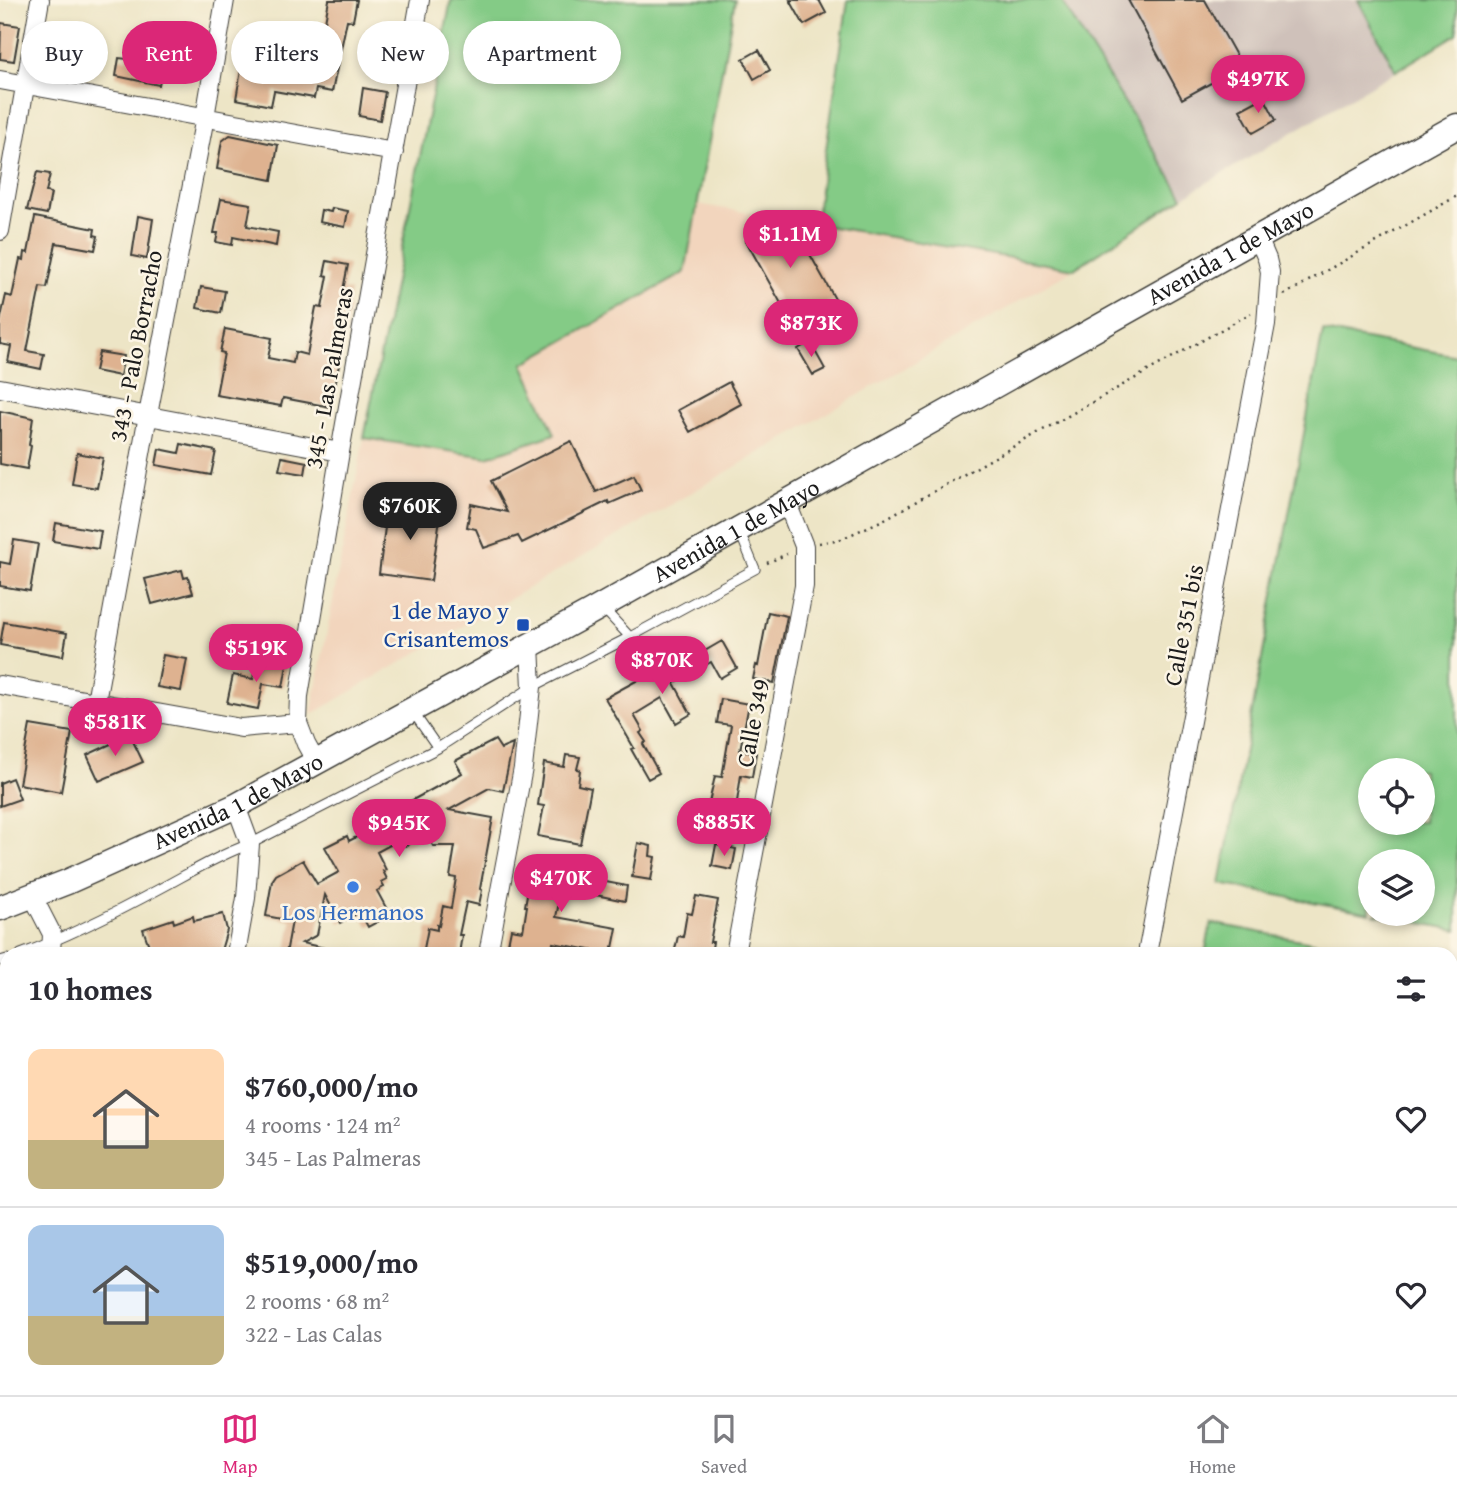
<!DOCTYPE html>
<meta charset="utf-8">
<style>
body{margin:0;font-family:"Gentium Book Plus",serif;background:#f7f7f7;color:#2b2b33;height:100vh;display:flex;flex-direction:column;font-size:26px;white-space:nowrap}
*{box-sizing:border-box;margin:0}
p{font-size:23px;color:#7c7c81}
.icon{flex:none;width:38px;height:38px;fill:none;stroke:currentColor;stroke-width:2;stroke-linecap:round;stroke-linejoin:round}
.map{position:relative;flex:1;overflow:hidden}
.side{position:absolute;left:0px;top:947px;width:1458px;height:450px;display:flex;flex-direction:column;background:#fff;border-radius:21px 21px 0 0;box-shadow:0 4px 10px #0003}
.side>*{flex:none}
.hud{position:absolute;left:21px;top:21px;width:700px;height:63px;display:flex;gap:14px}
.tools{position:absolute;left:1358px;top:758px;display:grid;gap:14px}
.tools a{display:grid;place-items:center;width:77px;height:77px;border-radius:50%;background:#fff;box-shadow:0 4px 10px #0003;font-size:35px}
.price{position:absolute;translate:-50% -60px;padding:0 16px;border-radius:24px;background:#db2777;color:#fff;font-size:23px;line-height:46px;filter:drop-shadow(0 2px 4px #0008)}
.price::after{content:'';position:absolute;left:50%;top:42px;width:21px;height:16px;margin-left:-10px;background:inherit;clip-path:polygon(0 0,100% 0,50% 100%)}
.price.selected{background:#222;color:#fff}
ul{padding:0;list-style:none}
li{display:flex;align-items:center;gap:21px;height:175px;padding:0 28px}
li+li{border-top:2px solid #e1e1e2}
li span{display:grid;place-items:center;flex:none;width:196px;height:140px;border-radius:14px;color:#555}
li>.icon{margin-inline-start:auto}
span .icon{width:84px;height:84px;fill:#fffc;stroke-width:1}
li b{font-size:30px}
h2{display:flex;justify-content:space-between;align-items:center;height:84px;padding:0 28px;font-size:30px}
.pill{padding:0 24px;border-radius:32px;background:#fff;box-shadow:0 4px 10px #0003;font-size:24px;line-height:63px}
.pill.selected{background:#db2777;color:#fff}
.tab-bar{display:flex;justify-content:space-around;align-items:center;height:98px;border-top:2px solid #e1e1e2;background:#fff;font-size:19px;color:#7c7c81}
.tab-bar a{display:grid;justify-items:center;gap:4px}
.tab-bar .selected{color:#db2777}
.map>svg:first-child{display:block}
.built{fill:#f2d5bd}
.industrial{fill:#cfc1ba}
.green{fill:#84cb86;stroke:#507451;stroke-width:2;fill-rule:evenodd}
.building{fill:#deb290}
.lines{fill:none;stroke-linecap:round;stroke-linejoin:round}
.service-casing{stroke:#3b3a36;stroke-width:11}
.minor-casing{stroke:#3b3a36;stroke-width:20}
.secondary-casing{stroke:#3b3a36;stroke-width:27}
.path{stroke:#3b3a36;stroke-width:2.5;stroke-dasharray:2 5;stroke-linecap:butt}
.service{stroke:#fff;stroke-width:9}
.minor{stroke:#fff;stroke-width:18}
.secondary{stroke:#fff;stroke-width:24}
.transit-dot{fill:#1a4fb4;stroke:#fcf5e5;stroke-width:2.5}
.shop-dot{fill:#3f7fe0;stroke:#fcf5e5;stroke-width:2.5}
.labels{text-anchor:middle;stroke-width:5;stroke-linejoin:round;paint-order:stroke}
.street-label{font-size:24px;fill:#1c1c1c;stroke:#fcf5e5}
.transit-label{font-size:24px;fill:#164399;stroke:#fcf5e5;text-anchor:end}
.shop-label{font-size:24px;fill:#366cbe;stroke:#fcf5e5}
</style>
<div class="map">
<svg width="1457" height="1395" viewBox="0 0 1457 1395">
<rect width="100%" height="100%" fill="#fcf5e5"/>
<filter id="ink" filterUnits="userSpaceOnUse"><feTurbulence type="fractalNoise" baseFrequency=".0143" numOctaves="2"/><feDisplacementMap in="SourceGraphic" scale="14" xChannelSelector="R" yChannelSelector="G"/><feConvolveMatrix kernelMatrix="1 2 1 2 8 2 1 2 1" color-interpolation-filters="sRGB"/></filter>
<filter id="wash" filterUnits="userSpaceOnUse"><feTurbulence type="fractalNoise" baseFrequency=".00686" numOctaves="4" result="noise"/><feDisplacementMap in="SourceGraphic" scale="28" xChannelSelector="R" yChannelSelector="G"/><feGaussianBlur stdDeviation="1.57" result="paint"/><feColorMatrix in="noise" values="0 0 0 0 0 0 0 0 0 0 0 0 0 0 0 0 0 1.4 0 .05"/><feComposite in="paint" operator="in"/></filter>
<g filter="url(#wash)">
<rect width="100%" height="100%" fill="#ede5c6"/>
<!-- built -->
<path class="built" d="M697,204L1074,269L311,715L364,438L487,457L555,433L522,364L685,272Z"/>
<!-- industrial -->
<path class="industrial" d="M1061,0H1358L1396,71L1183,197Z"/>
<!-- green -->
<path class="green" d="M451,0H735L685,272L523,364L555,434L487,457L364,438Z
M848,0H1061L1183,197L1074,269L815,224Z
M1358,0H1457V34L1396,71Z
M1323,331L1457,356V930L1373,914H1423V861H1370V913L1220,884ZM1370,770H1423V822H1370Z
M1211,923L1374,954H1205Z
M1451,968L1457,970V1321L1451,1355Z
M1124,1390H1444L1443,1395H1123Z"/>
<g id="blocks">
<!-- building -->
<path class="building" d="M329,0H357L353,21L347,20L332,92L316,89L314,98L274,91L271,106L236,99L243,59L240,58L244,38L260,41L262,32L296,38L298,27L323,32Z
M790,0H819L826,13L804,25Z
M1128,0H1205L1242,66L1182,99Z
M1,23L20,26L14,61L0,59Z
M159,37L193,43L188,70L163,65L159,85L116,76L119,58L127,59L131,39L158,44Z
M79,38L97,41L92,68L74,64Z
M759,50L770,70L754,79L743,59Z
M363,88L385,92L380,120L359,116Z
M1264,97L1276,120L1253,133L1240,110Z
M230,135L278,145L272,180L217,169L222,141Z
M37,172L50,174L46,192L51,193L47,214L27,210Z
M221,199L251,204L247,226L278,232L276,246L233,237L232,245L216,242L218,233H214Z
M332,208L348,211L345,227L319,222L321,210L331,212Z
M138,216L153,219L147,259L132,256Z
M35,217L95,229L94,235L98,236L95,250L56,243L47,288L40,287L27,351L44,354L41,369L8,362L11,346L0,344V322L6,295L12,297L20,259L24,260L25,252L28,253Z
M789,217L835,299L792,323L746,241Z
M327,261L348,265L343,290L350,291L347,306L350,307L331,407L283,398L281,406L216,395L224,353L220,352L225,329L272,338L268,358L293,363L295,352L307,355L316,307L322,308L328,276L324,275Z
M201,287L225,291L221,313L197,308Z
M810,342L825,369L813,375L798,349Z
M99,352L124,356L120,376L95,371Z
M729,382L741,404L690,432L678,410Z
M0,411L33,418L29,445L31,446L27,469L0,464Z
M571,441L596,492L634,475L641,490L609,504L608,501L522,543L518,536L484,548L476,529L467,527L471,504L507,512L491,481Z
M181,444L216,451L211,475L156,465L159,449L179,453Z
M77,453L103,458L97,488L72,484Z
M282,457L307,462L305,474L279,470Z
M388,504L441,511L431,581L379,574Z
M56,523L101,531L98,549L53,541Z
M14,540L38,544L30,591L0,586V562L10,564Z
M182,570L184,578L188,577L193,593L152,604L145,579Z
M768,612L787,616L774,683L753,679L756,665L758,666Z
M4,622L67,633L63,656L0,645Z
M722,641L737,668L720,678L711,662L674,683L691,714L676,723L662,698L634,715L643,731L640,733L646,742L643,744L659,773L648,779L631,749L634,748L605,698L649,674L647,672L662,663L665,668L694,652L696,656Z
M163,655L187,659L181,691L157,687Z
M257,659L287,665L283,687L263,684L258,709L227,703L233,675L253,679Z
M721,699L749,704L740,750L756,753L752,777L741,775L734,822L706,816L715,776L722,777L731,725L717,723Z
M30,725L72,732L61,792L19,784Z
M130,735L143,762L99,781L87,755Z
M495,740L501,749L513,744L503,791L489,788L449,810L493,818L480,889L482,890L479,905L466,902L459,935H462L459,954H423L428,928L437,930V925L439,926L443,906L451,908L456,878L450,877L455,846H433L427,835L405,846L401,839L377,852L386,870L383,871L387,879L381,882L384,887L377,891L390,915L368,927L360,912L340,923L325,895L317,935L302,943L325,948L324,954H286L292,921L266,916L272,881L276,875L303,860L317,884L339,872L325,847L347,836L349,841L390,819L387,814L462,773L455,761Z
M566,755L580,757L577,769L580,770L578,785L591,788L580,844L538,836L544,806L538,805L544,763L564,767Z
M12,778L20,799L0,806V783Z
M638,843L651,846L650,856L655,857L651,880L632,877Z
M716,845L736,849L732,870L712,866Z
M535,862L575,870L574,876L627,886L625,901L562,888L556,917L617,928L613,948L612,947L611,954L553,943L551,954H506L511,929L523,931L527,906H525L528,889H530Z
M696,896L718,900L710,942H713L711,954H674L678,936L683,937L687,913L692,914Z
M223,914L227,930L220,954H152L143,929L173,919L174,923L193,916L194,921Z"/>
</g>
</g>
<g filter="url(#ink)">
<use href="#blocks" fill-opacity="0" stroke="#3b3a36" stroke-width="2"/>
<g class="lines">
<!-- service casing -->
<g class="service-casing">
<path id="service" d="M602,607L630,637
M413,712L438,748
M21,954C70,936 117,912 163,887C191,872 219,855 250,844L438,748L532,687L630,637L755,569L739,530
M0,961L7,959"/>
</g>
<!-- minor casing -->
<g class="minor-casing">
<path id="minor" d="M0,80L394,152
M0,231L40,0
M0,388L340,452
M0,685L241,728L298,723
M96,701L148,415L205,117L225,0
M316,762L306,744L298,723L299,696L340,452L420,0
M32,895L52,934L51,954
M236,954L246,898L250,844L236,806
M488,954L523,768L532,687L530,645
M735,954L804,586V546L787,503
M1147,954L1266,324L1270,272L1267,259L1258,238
M0,1239L7,1201
M0,1364L7,1366
M136,1390L165,1395
M408,1395L409,1390
M655,1395L656,1390
M927,1395L928,1390
M1064,1395L1065,1390"/>
</g>
<!-- secondary casing -->
<g class="secondary-casing">
<g id="secondary">
<path id="s1" d="M0,908L67,882L236,806L591,612L1457,126"/>
</g>
</g>
<!-- path -->
<path class="path" d="M1284,295L1457,196
M819,543L841,539L883,520L1251,313
M767,563L787,554"/>
<!-- service -->
<use href="#service" class="service"/>
<!-- minor -->
<use href="#minor" class="minor"/>
<!-- secondary -->
<use href="#secondary" class="secondary"/>
</g>
</g>
<!-- markers -->
<rect class="transit-dot" x="516" y="618" width="14" height="14" rx="3.5"/>
<circle class="shop-dot" cx="353" cy="887" r="7"/>
<g class="labels">
<!-- street labels -->
<g class="street-label">
<text dy="8" stroke="none"><textPath href="#s1" startOffset="1395">Avenida 1 de Mayo</textPath></text>
<text transform="translate(136 346) rotate(-79)" y="8">343 - Palo Borracho</text>
<text transform="translate(329 378) rotate(-80)" y="8">345 - Las Palmeras</text>
<text dy="8" stroke="none"><textPath href="#s1" startOffset="828">Avenida 1 de Mayo</textPath></text>
<text transform="translate(1184 625) rotate(-79)" y="8">Calle 351 bis</text>
<text transform="translate(753 723) rotate(-79)" y="8">Calle 349</text>
<text dy="8" stroke="none"><textPath href="#s1" startOffset="261">Avenida 1 de Mayo</textPath></text>
</g>
<!-- transit labels -->
<g class="transit-label">
<text x="509" y="619">1 de Mayo y<tspan x="509" dy="28">Crisantemos</tspan></text>
</g>
<!-- shop labels -->
<g class="shop-label">
<text x="353" y="920">Los Hermanos</text>
</g>
</g>
</svg>
<div class="tools">
<a><svg class="icon" aria-label="locate" viewBox="0 0 24 24"><circle cx="12" cy="12" r="6"/><path d="M12 2v4M12 18v4M2 12h4M18 12h4"/></svg></a>
<a><svg class="icon" aria-label="layers" viewBox="0 0 24 24"><path d="M12 4l9 5-9 5-9-5zM3 14l9 5 9-5"/></svg></a>
</div>
<b class="price" style="left:1258px;top:115px">$497K</b>
<b class="price" style="left:790px;top:270px">$1.1M</b>
<b class="price" style="left:811px;top:359px">$873K</b>
<b class="price selected" style="left:410px;top:542px">$760K</b>
<b class="price" style="left:256px;top:684px">$519K</b>
<b class="price" style="left:662px;top:696px">$870K</b>
<b class="price" style="left:115px;top:758px">$581K</b>
<b class="price" style="left:724px;top:858px">$885K</b>
<b class="price" style="left:399px;top:859px">$945K</b>
<b class="price" style="left:561px;top:914px">$470K</b>
<div class="hud">
<a class="pill">Buy</a>
<a class="pill selected">Rent</a>
<a class="pill">Filters</a>
<a class="pill">New</a>
<a class="pill">Apartment</a>
</div>
<section class="side">
<h2>10 homes<svg class="icon" aria-label="filters" viewBox="0 0 24 24"><path d="M4 7h16M4 17h16"/><circle cx="9" cy="7" r="2"/><circle cx="15" cy="17" r="2"/></svg></h2>
<ul>
<li><span style="background:linear-gradient(#ffd9b3 65%,#c2b280 0)"><svg class="icon" aria-label="home" viewBox="0 0 24 24"><path d="M3 11l9-7 9 7M6 9v11h12V9"/></svg></span><div><b>$760,000/mo</b><p>4 rooms · 124 m²</p><p>345 - Las Palmeras</p></div><svg class="icon" aria-label="heart" viewBox="0 0 24 24"><path d="M12 20l-8-8c-3-5 5-10 8-4 3-6 11-1 8 4z"/></svg></li>
<li><span style="background:linear-gradient(#a9c7e8 65%,#c2b280 0)"><svg class="icon" aria-label="home" viewBox="0 0 24 24"><path d="M3 11l9-7 9 7M6 9v11h12V9"/></svg></span><div><b>$519,000/mo</b><p>2 rooms · 68 m²</p><p>322 - Las Calas</p></div><svg class="icon" aria-label="heart" viewBox="0 0 24 24"><path d="M12 20l-8-8c-3-5 5-10 8-4 3-6 11-1 8 4z"/></svg></li>
</ul>
</section>
</div>
<nav class="tab-bar">
<a class="selected"><svg class="icon" aria-label="map" viewBox="0 0 24 24"><path d="M3 6l6-2 6 2 6-2v14l-6 2-6-2-6 2zM9 4v14M15 6v14"/></svg>Map</a>
<a><svg class="icon" aria-label="saved" viewBox="0 0 24 24"><path d="M7 4h10v16l-5-4-5 4z"/></svg>Saved</a>
<a><svg class="icon" aria-label="home" viewBox="0 0 24 24"><path d="M3 11l9-7 9 7M6 9v11h12V9"/></svg>Home</a>
</nav>
